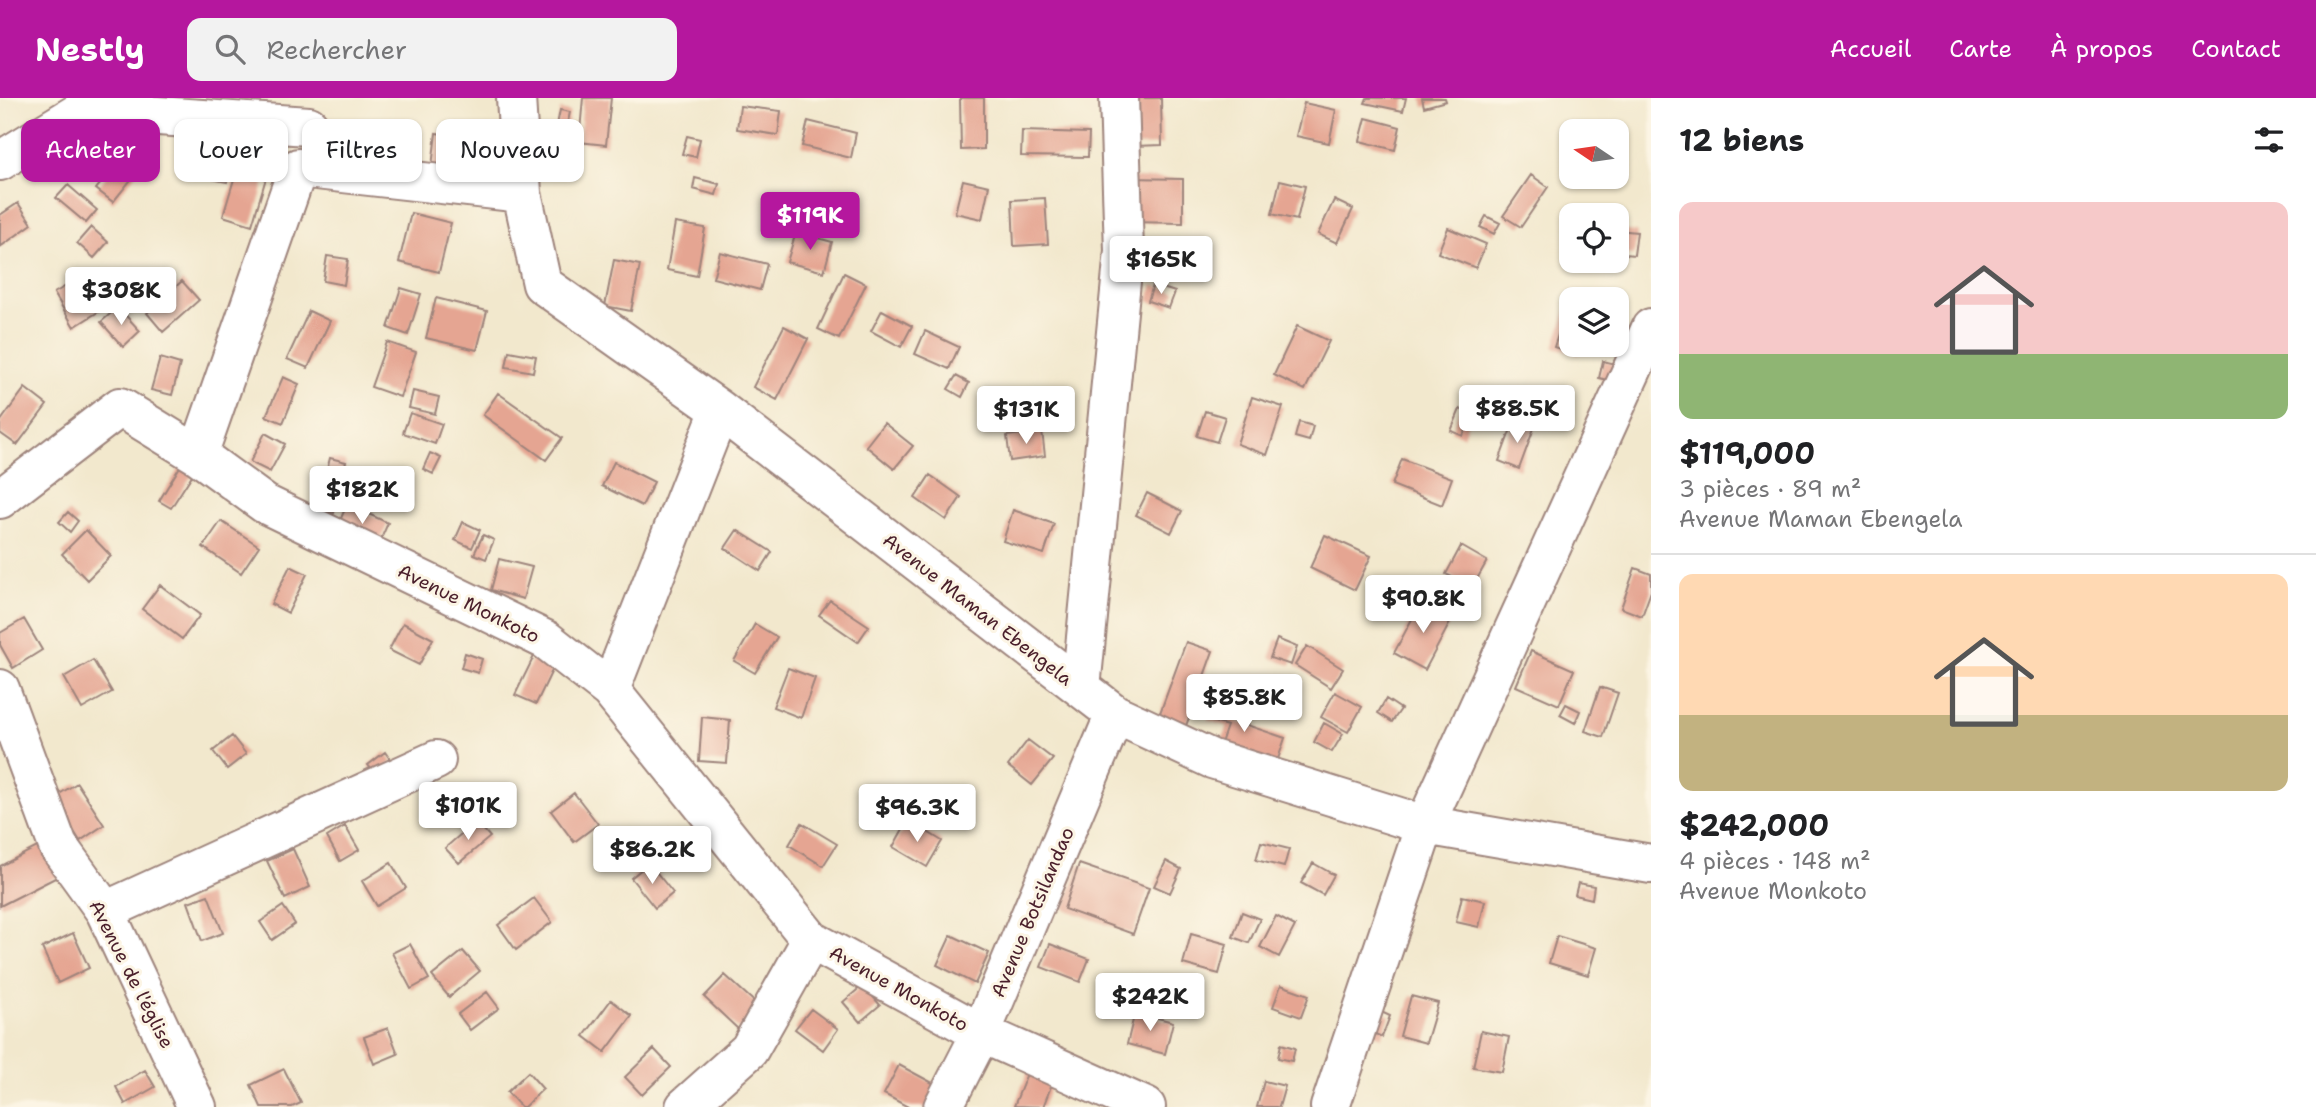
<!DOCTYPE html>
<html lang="fr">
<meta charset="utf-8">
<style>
body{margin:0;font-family:"Shantell Sans",sans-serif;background:#f2f2f2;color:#202124;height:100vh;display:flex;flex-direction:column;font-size:26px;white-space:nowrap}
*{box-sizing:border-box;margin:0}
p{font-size:23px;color:#757577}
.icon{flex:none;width:38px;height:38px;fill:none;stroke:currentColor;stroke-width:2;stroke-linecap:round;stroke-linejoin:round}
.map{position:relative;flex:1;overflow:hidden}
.drawer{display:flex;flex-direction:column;background:#fff;width:665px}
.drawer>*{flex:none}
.banner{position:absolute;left:21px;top:21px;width:665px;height:63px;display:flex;gap:14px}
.needle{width:46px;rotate:283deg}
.buttons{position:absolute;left:1559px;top:21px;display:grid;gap:14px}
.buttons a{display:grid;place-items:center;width:70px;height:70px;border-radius:14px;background:#fff;box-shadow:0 2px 5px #0004;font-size:35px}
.price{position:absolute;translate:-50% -60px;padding:0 16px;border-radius:7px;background:#fff;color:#222;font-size:23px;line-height:46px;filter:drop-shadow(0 2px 4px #0008)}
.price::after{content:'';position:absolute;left:50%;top:42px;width:21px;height:16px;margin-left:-10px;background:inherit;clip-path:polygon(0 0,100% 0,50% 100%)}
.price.active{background:#b5179e;color:#fff}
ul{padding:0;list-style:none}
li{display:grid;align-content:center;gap:14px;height:371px;padding:0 28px}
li+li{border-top:2px solid #e0e0e0}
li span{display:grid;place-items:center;height:217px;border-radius:14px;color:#555}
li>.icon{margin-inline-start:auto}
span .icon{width:126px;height:126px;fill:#fffc;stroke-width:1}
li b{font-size:30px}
h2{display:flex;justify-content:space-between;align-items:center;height:84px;padding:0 28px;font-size:30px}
.tag{padding:0 24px;border-radius:14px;background:#fff;box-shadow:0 2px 5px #0004;font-size:24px;line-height:63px}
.tag.active{background:#b5179e;color:#fff}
header{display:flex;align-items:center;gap:42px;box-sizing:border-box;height:98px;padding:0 35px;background:#b5179e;color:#fff}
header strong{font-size:33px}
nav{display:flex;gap:38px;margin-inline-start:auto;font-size:24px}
.search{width:490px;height:63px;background:#f2f2f2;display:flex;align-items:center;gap:18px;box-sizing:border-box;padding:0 24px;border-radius:14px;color:#757577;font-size:26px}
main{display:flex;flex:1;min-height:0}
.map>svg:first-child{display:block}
.building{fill:#e5a592}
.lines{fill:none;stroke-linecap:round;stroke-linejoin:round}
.minor-casing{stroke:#9e847c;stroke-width:42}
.minor{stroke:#fff;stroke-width:38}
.labels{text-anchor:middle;stroke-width:6;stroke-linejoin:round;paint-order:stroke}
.street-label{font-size:19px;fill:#4a1f2b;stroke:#fcf5e5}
</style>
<header>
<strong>Nestly</strong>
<div class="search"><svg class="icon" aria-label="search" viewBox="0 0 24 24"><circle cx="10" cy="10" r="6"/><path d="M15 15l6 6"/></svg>Rechercher</div>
<nav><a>Accueil</a><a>Carte</a><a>À propos</a><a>Contact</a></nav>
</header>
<main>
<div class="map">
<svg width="1651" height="1009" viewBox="0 0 1651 1009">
<rect width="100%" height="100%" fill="#fcf5e5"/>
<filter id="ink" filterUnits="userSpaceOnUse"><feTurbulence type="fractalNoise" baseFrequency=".0143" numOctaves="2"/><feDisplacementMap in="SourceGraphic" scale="14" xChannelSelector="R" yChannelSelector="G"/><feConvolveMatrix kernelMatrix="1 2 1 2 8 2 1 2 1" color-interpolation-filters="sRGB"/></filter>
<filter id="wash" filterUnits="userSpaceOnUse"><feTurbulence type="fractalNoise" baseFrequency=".00686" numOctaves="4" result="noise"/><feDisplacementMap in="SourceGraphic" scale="28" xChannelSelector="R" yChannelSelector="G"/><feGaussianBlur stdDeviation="1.57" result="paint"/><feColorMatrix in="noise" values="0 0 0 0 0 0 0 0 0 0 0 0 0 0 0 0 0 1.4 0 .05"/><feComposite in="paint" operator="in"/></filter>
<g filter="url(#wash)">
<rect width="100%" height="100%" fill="#f2e8cd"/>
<g id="blocks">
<!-- building -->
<path class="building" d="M583,0H611L606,47L579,44Z
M960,0H984V51L961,52Z
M1134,0H1161L1162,47L1135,48Z
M1367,0H1406L1403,13L1365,5Z
M1422,0H1445L1446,3L1424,9Z
M1304,5L1336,12L1329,45L1296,38Z
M740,8L781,13L778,37L737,31Z
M560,12L570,14L567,29L557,27Z
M1366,20L1400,29L1395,52L1360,43Z
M808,23L856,35L851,60L802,48Z
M357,27L385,32L378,68L350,63Z
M542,33L549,63L532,67L524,37Z
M1022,33L1089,35L1088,59L1021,58Z
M436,35L464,39L458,81L431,77Z
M334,36L349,39L344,63L329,60Z
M466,38L483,41L480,59L463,57Z
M687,38L700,41L696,59L682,56Z
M218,56L233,59L227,84L212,81Z
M121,60L138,73L113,104L96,91Z
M240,61L269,70L252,127L223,118Z
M1531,77L1548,89L1521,129L1503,118Z
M695,80L719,86L716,97L693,91Z
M1129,80L1183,81V125L1129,124Z
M963,82L989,88L982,121L955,115Z
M1280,82L1305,88L1297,122L1272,116Z
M68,87L97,112L86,125L56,100Z
M1045,100L1048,146L1014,148L1012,102Z
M1334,102L1353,111L1337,145L1318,136Z
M18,105L32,126L0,149V117Z
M411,115L451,125L439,174L399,164Z
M1486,118L1500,125L1494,136L1480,129Z
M675,125L705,130L697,178L667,172Z
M91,129L108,144L94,160L77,145Z
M1448,130L1486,146L1476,170L1438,155Z
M1617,132L1637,134L1634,157L1617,155Z
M796,134L832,144L824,174L787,164Z
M720,154L767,166L760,192L713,180Z
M327,158L348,161L344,187L323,183Z
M614,162L640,167L631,213L605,208Z
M844,175L866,186L839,241L818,231Z
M78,181L98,214L74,229L54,195Z
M182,183L199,202L163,234L147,215Z
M1153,187L1175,194L1169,210L1148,203Z
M401,190L421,196L408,237L388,230Z
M436,200L487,213L477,252L426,240Z
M1569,204L1572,205V247H1583L1579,257L1554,249Z
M118,209L140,233L123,249L101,224Z
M882,212L912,228L901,249L871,233Z
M309,213L330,223L308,270L287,261Z
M784,228L808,241L777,302L753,289Z
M1297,228L1329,243L1305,292L1274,277Z
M925,233L959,249L949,271L915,256Z
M387,244L416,254L400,299L371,289Z
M509,253L536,258L533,274L506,269Z
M160,260L180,266L172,297L151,292Z
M1603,263L1619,267L1616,284L1599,280Z
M956,278L969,285L962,299L948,291Z
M283,279L299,286L283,325L266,318Z
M25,290L47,307L17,347L0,335V324Z
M413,293L439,299L435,316L409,310Z
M498,295L562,340L546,362L483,317Z
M1252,299L1283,309L1267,357L1237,346Z
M1460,311L1471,316L1463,338L1451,333Z
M1205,313L1225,319L1217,344L1197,338Z
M410,315L442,326L435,346L403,335Z
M1514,323L1534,330L1519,371L1499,363Z
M1299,324L1313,328L1309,343L1295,339Z
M884,325L913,348L894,371L866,348Z
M1042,333L1045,358L1010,363L1007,338Z
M265,335L285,346L270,374L250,364Z
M430,355L441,360L433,376L423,371Z
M330,360L346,364L334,415L317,411Z
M1402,361L1452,380L1442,407L1392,387Z
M614,364L654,384L642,408L602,388Z
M181,367L194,374L171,410L159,403Z
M930,377L961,399L946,422L915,400Z
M1147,395L1182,413L1171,435L1136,417Z
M347,406L388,425L377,450L336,432Z
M1013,412L1054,426L1044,456L1003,443Z
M68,414L78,423L70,434L59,424Z
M221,423L259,448L241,475L203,449Z
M463,424L480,432L472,450L455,442Z
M86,432L111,458L87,482L62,456Z
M737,432L772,454L760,473L725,450Z
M483,437L494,442L486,461L474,456Z
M1325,437L1371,458L1355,492L1310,470Z
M1461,448L1487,463L1472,490L1446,476Z
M499,461L532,469L523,501L491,492Z
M290,468L307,476L288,515L271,506Z
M1635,470L1651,476V493L1642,518L1621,510Z
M160,487L200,517L182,541L142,511Z
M830,502L869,528L858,544L819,517Z
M1422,502L1453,519L1425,572L1394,555Z
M24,521L42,552L13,570L0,547V535Z
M403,525L433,541L419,567L389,552Z
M755,526L777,539L755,575L734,563Z
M1277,541L1297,549L1291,567L1270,560Z
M1186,544L1213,553L1183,636L1156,626Z
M1307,548L1343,571L1331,590L1295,567Z
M538,550L558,560L536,606L515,597Z
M1531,553L1574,572L1559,607L1516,588Z
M465,555L482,561L478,575L461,570Z
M93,562L112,594L82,611L64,579Z
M788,570L815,580L801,620L773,609Z
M1600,589L1618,595L1603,639L1585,633Z
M1217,593L1242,602L1235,623L1285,640L1275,670L1219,651L1227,628L1208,622Z
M1335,594L1362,609L1348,634L1321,619Z
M1386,601L1401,611L1392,624L1378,615Z
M1566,606L1580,613L1575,625L1560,617Z
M702,619L730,622L727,665L699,663Z
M1324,625L1343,636L1332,654L1314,644Z
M232,638L246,656L227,671L213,653Z
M1028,642L1053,661L1032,687L1008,668Z
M385,654L392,664L376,677L368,667Z
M77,685L104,727L80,743L53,700Z
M574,695L598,726L574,744L551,713Z
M908,722L942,743L927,769L893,749Z
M476,723L490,739L459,765L445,750Z
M802,725L837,746L823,768L789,747Z
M345,728L359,752L340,763L327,739Z
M1261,744L1289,751L1284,769L1256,762Z
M45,745L61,777L0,808V768Z
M293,751L310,789L285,801L267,763Z
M1166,763L1181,771L1170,795L1154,788Z
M391,765L406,790L377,808L362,783Z
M649,765L673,795L655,810L631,780Z
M1313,765L1334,777L1323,797L1301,785Z
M1079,766L1149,790L1133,836L1064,811Z
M1578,785L1594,788L1592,801L1575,797Z
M208,797L223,835L202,843L188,804Z
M1462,798L1485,803L1479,829L1456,824Z
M534,800L552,824L516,852L498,827Z
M283,808L295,826L272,842L260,824Z
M1242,814L1260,821L1249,845L1233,839Z
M1276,818L1295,828L1279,859L1260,849Z
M73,835L89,870L58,885L42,850Z
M1191,836L1227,846L1219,876L1183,866Z
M951,837L989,855L975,886L937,867Z
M1557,838L1596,850L1588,877L1549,865Z
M410,846L429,881L411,891L392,855Z
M1050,846L1089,861L1080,884L1041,869Z
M463,853L480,873L449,899L432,878Z
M725,877L760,909L739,932L704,899Z
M863,887L880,907L860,924L843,904Z
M1281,887L1309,897L1301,919L1273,909Z
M487,894L499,910L470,932L458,916Z
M1411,898L1438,905L1426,945L1400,938Z
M611,902L632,918L605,954L584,938Z
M811,911L838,931L823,952L795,931Z
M1375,911L1390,918L1382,939L1366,932Z
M1135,914L1173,924L1165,956L1127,946Z
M388,930L398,956L374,966L364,939Z
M1481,933L1509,939L1502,974L1473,969Z
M1281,946L1295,950L1292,963L1278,960Z
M654,951L671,969L642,997L625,979Z
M899,967L940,989L929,1009H908L884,996Z
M284,971L301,1005L292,1009H261L251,987Z
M145,972L155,989L125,1006L116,989Z
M1028,973L1053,983L1043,1009L1014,1008Z
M528,974L543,991L524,1009H521L507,994Z
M1264,983L1285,988L1279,1009H1257Z"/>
</g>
</g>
<g filter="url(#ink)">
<use href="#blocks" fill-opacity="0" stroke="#9e847c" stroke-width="2"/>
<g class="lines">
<!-- minor casing -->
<g class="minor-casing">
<path id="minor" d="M516,0L522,95L542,186L720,312L1115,616L1212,661L1425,727L1651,766
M0,63L81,13L309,28
M198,357L298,70L522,95
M0,401L120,309L198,357L265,406L546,542L610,592L811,842L981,935L1146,1009
M1081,590L1124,153L1119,0
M0,591L58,748L105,813L197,1009
M610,592L720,312
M105,813L436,662
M685,1009L749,952L811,842
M943,1009L981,935L1115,616
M1330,1009L1425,727L1651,230"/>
</g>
<!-- minor -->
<use href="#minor" class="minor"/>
</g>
</g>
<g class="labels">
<!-- street labels -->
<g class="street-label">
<text transform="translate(469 505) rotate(26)" y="7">Avenue Monkoto</text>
<text transform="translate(978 511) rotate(38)" y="7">Avenue Maman Ebengela</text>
<text transform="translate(1032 814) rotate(-67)" y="7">Avenue Botsilandao</text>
<text transform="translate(132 876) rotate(63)" y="7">Avenue de l'église</text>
<text transform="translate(899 890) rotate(29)" y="7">Avenue Monkoto</text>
</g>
</g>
</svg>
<div class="buttons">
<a><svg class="needle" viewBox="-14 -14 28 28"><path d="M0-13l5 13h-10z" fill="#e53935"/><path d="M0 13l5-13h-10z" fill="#757577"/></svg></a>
<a><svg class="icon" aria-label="locate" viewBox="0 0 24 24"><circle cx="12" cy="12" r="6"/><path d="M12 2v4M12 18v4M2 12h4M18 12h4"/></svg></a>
<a><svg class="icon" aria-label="layers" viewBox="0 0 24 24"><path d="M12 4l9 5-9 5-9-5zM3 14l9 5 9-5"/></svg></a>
</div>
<b class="price active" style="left:810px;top:154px">$119K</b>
<b class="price" style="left:1161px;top:198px">$165K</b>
<b class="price" style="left:121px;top:229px">$308K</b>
<b class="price" style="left:1517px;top:347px">$88.5K</b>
<b class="price" style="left:1026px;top:348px">$131K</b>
<b class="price" style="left:362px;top:428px">$182K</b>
<b class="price" style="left:1423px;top:537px">$90.8K</b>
<b class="price" style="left:1244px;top:636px">$85.8K</b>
<b class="price" style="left:468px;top:744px">$101K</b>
<b class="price" style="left:917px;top:746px">$96.3K</b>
<b class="price" style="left:652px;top:788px">$86.2K</b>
<b class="price" style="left:1150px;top:935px">$242K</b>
<div class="banner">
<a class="tag active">Acheter</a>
<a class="tag">Louer</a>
<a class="tag">Filtres</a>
<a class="tag">Nouveau</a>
</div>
</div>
<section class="drawer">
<h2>12 biens<svg class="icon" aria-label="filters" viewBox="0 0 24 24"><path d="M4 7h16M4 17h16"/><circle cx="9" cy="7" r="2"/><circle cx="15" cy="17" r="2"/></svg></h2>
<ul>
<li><span style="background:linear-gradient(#f6c9c9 70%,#8fb573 0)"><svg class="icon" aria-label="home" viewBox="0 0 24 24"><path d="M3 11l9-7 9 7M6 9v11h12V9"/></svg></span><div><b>$119,000</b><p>3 pièces · 89 m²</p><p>Avenue Maman Ebengela</p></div></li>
<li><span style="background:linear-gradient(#ffd9b3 65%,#c2b280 0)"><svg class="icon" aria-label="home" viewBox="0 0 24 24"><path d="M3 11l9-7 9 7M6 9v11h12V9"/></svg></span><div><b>$242,000</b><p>4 pièces · 148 m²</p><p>Avenue Monkoto</p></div></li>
</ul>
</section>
</main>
